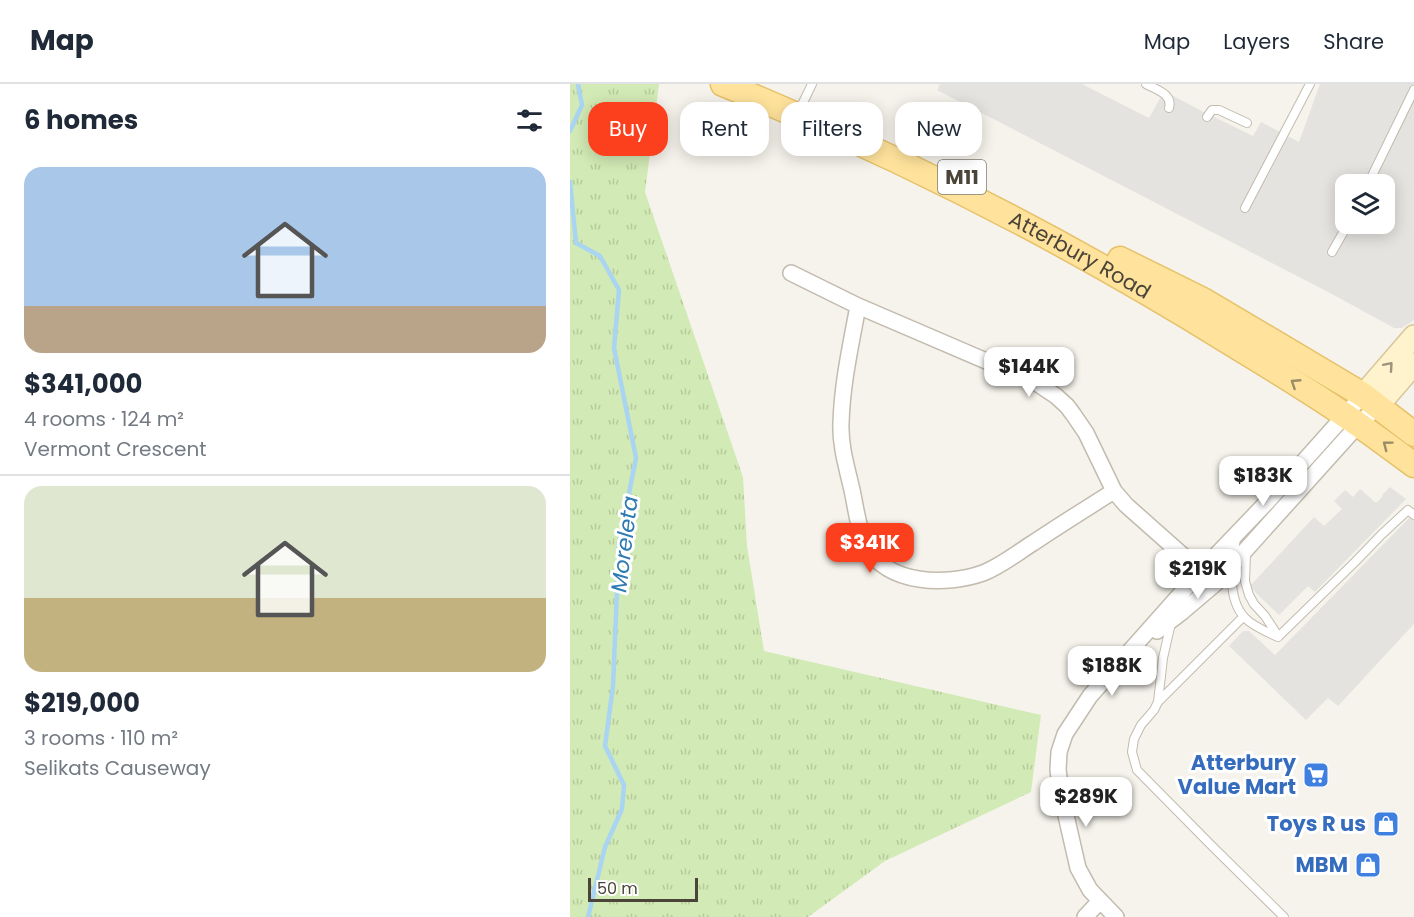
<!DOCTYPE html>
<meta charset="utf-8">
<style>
body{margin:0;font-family:Poppins,sans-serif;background:#f6f6f7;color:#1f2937;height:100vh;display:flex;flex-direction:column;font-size:22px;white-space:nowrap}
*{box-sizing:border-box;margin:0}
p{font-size:20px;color:#747a83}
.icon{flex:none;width:33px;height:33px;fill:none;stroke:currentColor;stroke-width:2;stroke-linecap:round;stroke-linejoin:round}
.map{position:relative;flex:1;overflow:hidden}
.drawer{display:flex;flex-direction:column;background:#fff;width:570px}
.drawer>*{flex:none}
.hud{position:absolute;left:18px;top:18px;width:570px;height:54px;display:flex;gap:12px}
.buttons{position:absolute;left:765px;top:90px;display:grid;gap:12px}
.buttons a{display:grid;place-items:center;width:60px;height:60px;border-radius:12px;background:#fff;box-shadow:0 3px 15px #0003;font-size:30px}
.scale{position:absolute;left:18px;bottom:15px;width:110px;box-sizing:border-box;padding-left:6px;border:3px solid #4b4439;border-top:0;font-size:16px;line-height:21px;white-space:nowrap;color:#4b4439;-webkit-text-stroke:4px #fff;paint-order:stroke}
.price{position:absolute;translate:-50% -51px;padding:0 14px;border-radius:12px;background:#fff;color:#222;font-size:20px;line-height:39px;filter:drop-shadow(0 2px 3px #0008)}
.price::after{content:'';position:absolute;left:50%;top:36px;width:18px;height:14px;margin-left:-9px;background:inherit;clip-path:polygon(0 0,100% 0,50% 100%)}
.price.selected{background:#fc3f1d;color:#fff}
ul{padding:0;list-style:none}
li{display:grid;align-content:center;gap:12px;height:318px;padding:0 24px}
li+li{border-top:2px solid #e0e1e3}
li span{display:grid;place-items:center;height:186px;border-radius:18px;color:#555}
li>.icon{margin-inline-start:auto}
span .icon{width:108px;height:108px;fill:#fffc;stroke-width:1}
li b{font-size:26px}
h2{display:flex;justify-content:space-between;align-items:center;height:72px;padding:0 24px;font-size:26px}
.chip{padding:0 21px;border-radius:18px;background:#fff;box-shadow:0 3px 15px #0003;font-size:21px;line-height:54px}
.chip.selected{background:#fc3f1d;color:#fff}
header{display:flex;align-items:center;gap:36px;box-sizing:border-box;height:84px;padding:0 30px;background:#fff;border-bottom:2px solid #e0e1e3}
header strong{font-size:28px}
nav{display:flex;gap:33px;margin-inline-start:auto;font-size:21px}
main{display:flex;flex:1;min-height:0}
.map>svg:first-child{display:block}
.park{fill:url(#park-tufts)}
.parking{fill:#e5e3e0;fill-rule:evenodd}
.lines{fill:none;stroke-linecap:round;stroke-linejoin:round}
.stream{stroke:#a9d4f2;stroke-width:4.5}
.lane-casing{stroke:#c2bbae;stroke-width:10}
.street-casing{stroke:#c2bbae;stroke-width:18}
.secondary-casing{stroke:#d6c79b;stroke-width:24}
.primary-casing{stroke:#e6c16a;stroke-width:27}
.lane{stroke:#fff;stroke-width:8}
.street{stroke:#fff;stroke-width:15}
.secondary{stroke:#fff3cd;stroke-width:21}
.primary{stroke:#ffe39c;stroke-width:24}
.oneway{stroke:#9c937c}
.oneway2{stroke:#9c8c66}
.labels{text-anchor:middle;stroke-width:6;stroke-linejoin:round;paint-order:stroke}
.shield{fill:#fff;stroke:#817c74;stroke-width:1.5}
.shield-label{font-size:20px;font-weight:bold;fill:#4b4439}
.street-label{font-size:21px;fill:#4b4439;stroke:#fff}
.shop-label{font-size:21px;font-weight:bold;fill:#366cbe;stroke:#fff;text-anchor:end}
.water-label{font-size:22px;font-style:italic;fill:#2e7ab2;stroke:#fff}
</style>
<header>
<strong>Map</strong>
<nav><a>Map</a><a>Layers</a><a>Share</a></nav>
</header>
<main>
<section class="drawer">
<h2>6 homes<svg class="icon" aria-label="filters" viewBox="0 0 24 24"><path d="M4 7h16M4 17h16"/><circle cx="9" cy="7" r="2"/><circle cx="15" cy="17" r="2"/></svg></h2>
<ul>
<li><span style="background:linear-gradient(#a9c7e8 75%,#b9a48a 0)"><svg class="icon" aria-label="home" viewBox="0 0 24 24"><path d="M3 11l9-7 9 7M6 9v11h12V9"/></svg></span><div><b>$341,000</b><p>4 rooms · 124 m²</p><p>Vermont Crescent</p></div></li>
<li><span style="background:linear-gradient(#dfe7d0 60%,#c2b280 0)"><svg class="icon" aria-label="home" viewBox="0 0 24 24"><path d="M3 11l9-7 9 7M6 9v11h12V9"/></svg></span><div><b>$219,000</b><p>3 rooms · 110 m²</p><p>Selikats Causeway</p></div></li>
</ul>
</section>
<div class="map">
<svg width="844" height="833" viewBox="0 0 844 833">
<defs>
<pattern id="park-tufts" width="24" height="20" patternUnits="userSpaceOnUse" patternTransform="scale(1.5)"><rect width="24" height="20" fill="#d2eab5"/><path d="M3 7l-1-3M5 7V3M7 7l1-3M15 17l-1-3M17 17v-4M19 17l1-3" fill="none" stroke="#b6ca9c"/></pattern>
</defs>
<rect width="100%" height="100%" fill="#f6f3ec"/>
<!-- park -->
<path class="park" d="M0,0H89L75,108L173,393L177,462L194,567L471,631L461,708L315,777L238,833H0Z"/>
<!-- parking -->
<path class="parking" d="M370,0H512L579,34L594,7L632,27L683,52L691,38L729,58L750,0H844V236L832,244H824L760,209L367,6ZM776,100H814V140H776Z
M820,403L836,415L745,508L738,502L709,531L688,511L680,502L744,433L754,442L772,425L764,417L775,406L783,413L790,405L806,419L813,412L812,411Z
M844,429V540L768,622L758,614L736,636L659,562L673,547H679L705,571Z"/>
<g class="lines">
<!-- stream -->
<path class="stream" d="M0,47L12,21L8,0
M0,98L6,159L30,172L49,206L44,264L66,374L49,459L43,602L35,662L54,701L52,725L35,763L18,833"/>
<!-- lane casing -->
<g class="lane-casing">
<path id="lane" d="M576,0C587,6 603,10 599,24
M228,29L242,0
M637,33L642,26H649L677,39
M798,100L844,6
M675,124L740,0
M762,168L778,140
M666,454C662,479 656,514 675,534C684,543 697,548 708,553
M676,469L675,497L679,511L684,520L695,532L708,552
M673,533L588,618L584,626L571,641L564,655L562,668L567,686L642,762L714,833
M708,553L785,478L811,451L838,426L844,431
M588,618L593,574L601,539"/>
</g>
<!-- street casing -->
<g class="street-casing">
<path id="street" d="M221,189L288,222L465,298L486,312L497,322L503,330L516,349L544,407L556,421L645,500
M288,222C281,260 272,300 271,339C270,362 277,384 282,406C286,424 288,446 297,463C318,501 377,502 413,489C431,482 447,469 463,459C490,441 517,424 544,407
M587,547L612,528L645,500L789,340L808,322
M515,833L530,817
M546,833L520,806L508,784L492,714L488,686L489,668L495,650L520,612L631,487L699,416L793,311"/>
</g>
<!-- secondary casing -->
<g class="secondary-casing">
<path id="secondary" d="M793,311L844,252
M808,322L844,280"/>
</g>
<!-- primary casing -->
<g class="primary-casing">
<g id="primary">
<path id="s1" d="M153,0C328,71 498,158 659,258C703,285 747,311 789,341C808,354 826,368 844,381"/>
<path d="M550,175L633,216L793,311L844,350"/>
</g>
</g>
<!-- lane -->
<use href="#lane" class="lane"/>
<!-- street -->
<use href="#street" class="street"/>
<!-- secondary -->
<use href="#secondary" class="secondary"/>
<!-- primary -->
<use href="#primary" class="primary"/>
</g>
<!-- one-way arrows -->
<defs><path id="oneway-chevron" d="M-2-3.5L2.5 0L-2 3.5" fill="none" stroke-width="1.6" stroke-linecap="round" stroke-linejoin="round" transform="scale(1.5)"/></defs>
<use class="oneway" href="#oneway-chevron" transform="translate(819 282) rotate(-49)"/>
<g class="oneway2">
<use href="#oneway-chevron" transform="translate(725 299) rotate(-147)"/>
<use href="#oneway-chevron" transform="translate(817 361) rotate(-143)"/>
</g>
<!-- icons -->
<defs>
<g id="supermarket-square" transform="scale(1.35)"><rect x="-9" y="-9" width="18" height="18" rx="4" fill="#3f7fe0" stroke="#fff"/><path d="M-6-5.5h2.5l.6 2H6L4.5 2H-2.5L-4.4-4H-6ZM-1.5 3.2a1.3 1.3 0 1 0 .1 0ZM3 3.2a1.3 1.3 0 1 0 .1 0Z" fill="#fff"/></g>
<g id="shop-square" transform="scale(1.35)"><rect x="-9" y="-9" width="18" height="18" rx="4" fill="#3f7fe0" stroke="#fff"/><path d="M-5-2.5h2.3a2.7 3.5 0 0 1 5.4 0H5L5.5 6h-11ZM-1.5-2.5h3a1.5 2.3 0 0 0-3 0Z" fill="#fff"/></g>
</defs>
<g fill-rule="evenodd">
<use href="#supermarket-square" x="746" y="691"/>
<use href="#shop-square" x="816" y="740"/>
<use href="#shop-square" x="798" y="781"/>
</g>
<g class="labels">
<!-- shield labels -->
<rect class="shield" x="368" y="76" width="48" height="34" rx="4.5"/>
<g class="shield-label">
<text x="392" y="100">M11</text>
</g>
<!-- street labels -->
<g class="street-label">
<text dy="7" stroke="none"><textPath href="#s1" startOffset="396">Atterbury Road</textPath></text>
</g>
<!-- shop labels -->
<g class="shop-label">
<text x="726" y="686">Atterbury<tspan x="726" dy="24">Value Mart</tspan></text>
<text x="796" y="747">Toys R us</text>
<text x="778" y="788">MBM</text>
</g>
<!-- water labels -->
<g class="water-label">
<text transform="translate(54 460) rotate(-83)" y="8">Moreleta</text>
</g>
</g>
</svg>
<div class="buttons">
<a><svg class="icon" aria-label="layers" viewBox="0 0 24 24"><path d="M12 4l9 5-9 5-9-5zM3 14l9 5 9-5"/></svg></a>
</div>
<div class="scale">50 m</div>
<b class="price" style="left:459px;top:314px">$144K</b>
<b class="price" style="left:693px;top:423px">$183K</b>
<b class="price selected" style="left:300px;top:490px">$341K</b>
<b class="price" style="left:628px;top:516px">$219K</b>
<b class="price" style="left:542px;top:613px">$188K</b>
<b class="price" style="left:516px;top:744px">$289K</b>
<div class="hud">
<a class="chip selected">Buy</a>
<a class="chip">Rent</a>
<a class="chip">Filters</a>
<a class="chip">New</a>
</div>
</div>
</main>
